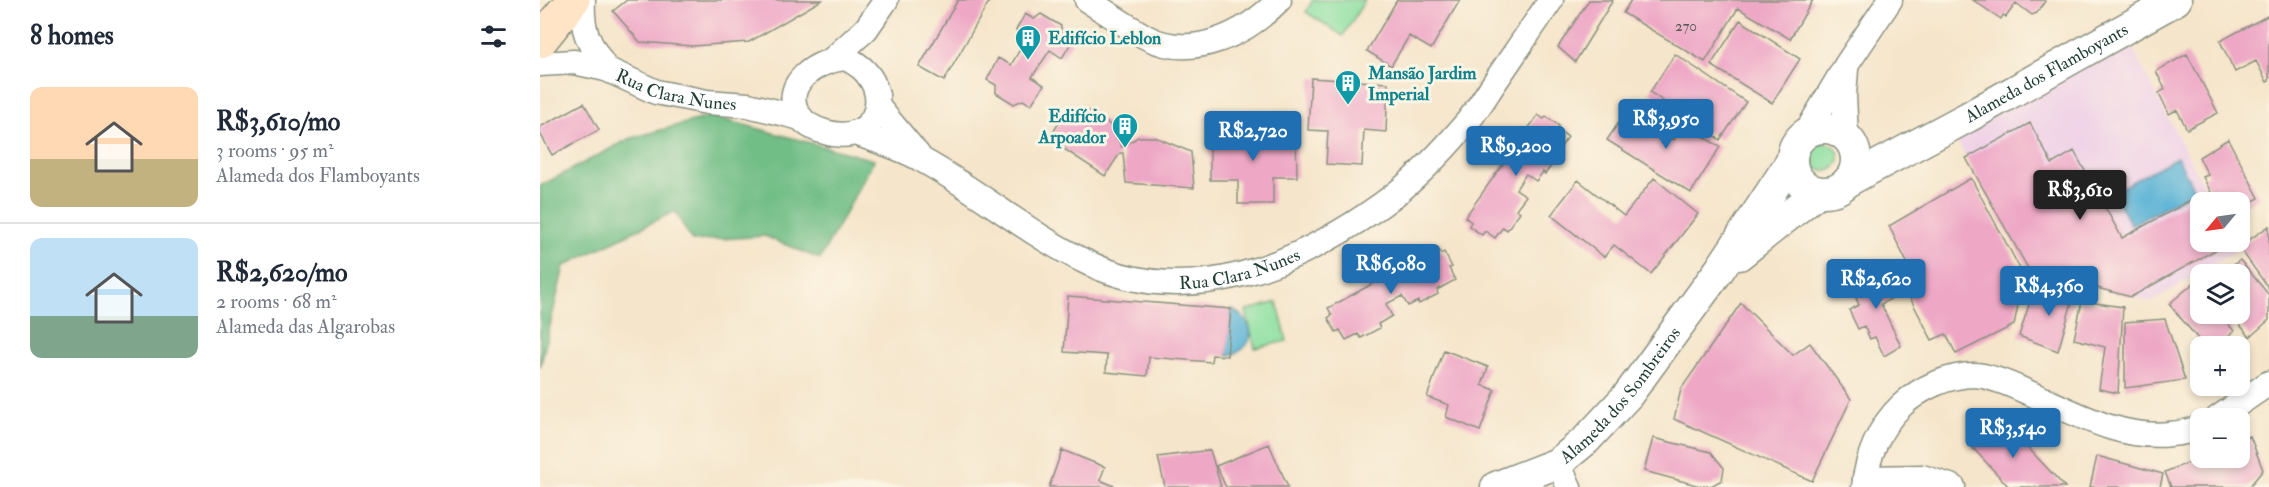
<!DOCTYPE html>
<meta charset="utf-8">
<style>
body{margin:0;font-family:"IM FELL Double Pica",serif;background:#f2f2f3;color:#1f2937;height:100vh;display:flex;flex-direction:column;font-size:22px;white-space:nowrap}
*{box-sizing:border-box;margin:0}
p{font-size:20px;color:#747a83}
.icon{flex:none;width:33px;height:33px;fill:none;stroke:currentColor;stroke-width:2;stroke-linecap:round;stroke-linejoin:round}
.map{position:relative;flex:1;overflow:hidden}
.sheet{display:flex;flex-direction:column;background:#fff;width:540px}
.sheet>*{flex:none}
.needle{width:39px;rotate:241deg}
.tools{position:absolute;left:1650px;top:192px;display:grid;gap:12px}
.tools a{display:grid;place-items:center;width:60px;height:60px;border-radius:12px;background:#fff;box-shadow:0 3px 9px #0003;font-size:30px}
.price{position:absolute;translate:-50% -51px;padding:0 14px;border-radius:6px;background:#1f6fb2;color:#fff;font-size:20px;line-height:39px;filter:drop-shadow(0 2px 3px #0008)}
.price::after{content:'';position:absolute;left:50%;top:36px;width:18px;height:14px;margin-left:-9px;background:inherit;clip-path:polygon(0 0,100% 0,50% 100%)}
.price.current{background:#222;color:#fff}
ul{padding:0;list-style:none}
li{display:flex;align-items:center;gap:18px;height:150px;padding:0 30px}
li+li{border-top:2px solid #e0e1e3}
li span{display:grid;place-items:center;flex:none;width:168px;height:120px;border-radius:12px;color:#555}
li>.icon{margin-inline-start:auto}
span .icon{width:72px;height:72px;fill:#fffc;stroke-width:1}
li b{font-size:26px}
h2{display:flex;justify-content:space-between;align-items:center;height:72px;padding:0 30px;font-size:26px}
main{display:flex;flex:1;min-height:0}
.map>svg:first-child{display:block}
.built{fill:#efd0e7}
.green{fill:#8de0a1;stroke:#568e6a;stroke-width:1.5}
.forest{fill:#72be87;stroke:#487e5e;stroke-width:1.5}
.water{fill:#57b1d5;stroke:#3b7784;stroke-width:1.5}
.building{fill:#eea8c6}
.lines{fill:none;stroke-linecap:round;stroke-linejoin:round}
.minor-casing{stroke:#8a917f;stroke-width:27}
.tertiary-casing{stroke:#8a917f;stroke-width:33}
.secondary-casing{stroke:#8a917f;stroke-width:36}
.minor{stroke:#fff;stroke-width:24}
.tertiary{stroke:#fff;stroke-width:30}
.secondary{stroke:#ffe4c6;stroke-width:33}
.labels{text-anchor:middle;stroke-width:6;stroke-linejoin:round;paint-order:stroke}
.number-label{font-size:15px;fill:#535858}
.culture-label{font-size:18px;font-weight:bold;fill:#0d838f;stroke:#fcf5e5;text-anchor:start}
.street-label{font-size:18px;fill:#1f3d34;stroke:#fcf5e5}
</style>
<main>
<section class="sheet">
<h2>8 homes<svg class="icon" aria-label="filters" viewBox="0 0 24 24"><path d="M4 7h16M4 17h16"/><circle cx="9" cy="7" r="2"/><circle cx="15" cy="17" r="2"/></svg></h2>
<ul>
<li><span style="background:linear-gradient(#ffd9b3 60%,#c2b280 0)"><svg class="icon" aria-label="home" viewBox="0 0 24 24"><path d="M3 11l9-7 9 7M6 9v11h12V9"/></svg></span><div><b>R$3,610/mo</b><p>3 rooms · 95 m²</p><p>Alameda dos Flamboyants</p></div></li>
<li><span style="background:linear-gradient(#bfe0f5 65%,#7fa58c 0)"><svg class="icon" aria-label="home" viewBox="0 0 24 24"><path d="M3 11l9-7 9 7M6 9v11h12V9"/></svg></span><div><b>R$2,620/mo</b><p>2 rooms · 68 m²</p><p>Alameda das Algarobas</p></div></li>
</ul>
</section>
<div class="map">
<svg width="1729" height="487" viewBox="0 0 1729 487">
<rect width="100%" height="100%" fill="#fcf5e5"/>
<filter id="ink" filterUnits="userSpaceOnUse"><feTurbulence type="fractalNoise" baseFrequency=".0167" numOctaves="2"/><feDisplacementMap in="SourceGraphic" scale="12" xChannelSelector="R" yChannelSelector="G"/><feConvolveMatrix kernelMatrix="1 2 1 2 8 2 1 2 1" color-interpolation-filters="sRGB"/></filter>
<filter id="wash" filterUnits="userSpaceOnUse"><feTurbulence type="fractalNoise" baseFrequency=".008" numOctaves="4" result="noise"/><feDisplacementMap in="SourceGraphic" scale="24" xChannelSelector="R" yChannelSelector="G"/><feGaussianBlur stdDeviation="1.35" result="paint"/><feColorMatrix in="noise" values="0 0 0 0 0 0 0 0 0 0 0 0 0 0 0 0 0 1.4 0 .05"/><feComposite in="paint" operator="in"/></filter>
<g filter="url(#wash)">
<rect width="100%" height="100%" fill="#f5e5ca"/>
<!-- built -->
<path class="built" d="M1589,42L1672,202H1660V242H1692L1696,250L1612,302L1489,270L1415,137Z"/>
<!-- green -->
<path class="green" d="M773,0H825L803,36L766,12Z
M1271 157a14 14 0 1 1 28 0a14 14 0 1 1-28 0Z
M737,302L747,341L715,348L706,311Z"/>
<!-- forest -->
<path class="forest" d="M171,116L334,160L280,259L225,236L152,241L135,211L24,266L0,368V186L89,139Z"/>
<!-- water -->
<path class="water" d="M1637,157L1655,191L1591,225L1573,192Z
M691,309C717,322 718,349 687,356Z"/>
<g id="blocks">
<!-- building -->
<path class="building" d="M87,0H282L209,42L152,46L100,42L73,11Z
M418,0H450L404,81L379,67Z
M857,0H920L891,49L869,36L851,66L827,51Z
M1049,0H1073L1035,62L1018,47Z
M1091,0H1273L1250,39L1198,8L1165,62L1083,13Z
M1433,0H1504L1505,1L1497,13L1492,15L1476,3L1466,17L1463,15L1461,19Z
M485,14L494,19L501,14L521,26V32L533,40L522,58L510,50L492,77L504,85L491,105L483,100L474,104L456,93V85L447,80L458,58L471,65L487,37L476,30Z
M1729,15V81L1727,82L1716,61L1695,72L1680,41Z
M1200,20L1260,59L1232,103L1171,65Z
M1135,54L1206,102L1180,140L1110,92Z
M1647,54L1678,113L1647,129L1637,110L1629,114L1619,93L1625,89L1616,71Z
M771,78L848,83L846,132L824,130L822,166L786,164L788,131L768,130Z
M44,103L59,130L12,155L0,133V127Z
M544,110L553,112L569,124L582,147L598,137H615L651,152L654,188L586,183L583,153H580L565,176L509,139L526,111Z
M1087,110L1134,140L1144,124L1180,147L1151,193L1067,140Z
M998,115L1004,119L1006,116L1019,126L1017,129L1028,137L1015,155L1018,157L1005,174L1003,172L996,181L986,174L976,189L986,196L976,209L980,212L967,230L963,227L955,238L945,231L942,235L929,226L931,222L925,217Z
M1490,123L1512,164L1534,151L1582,238L1658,196L1661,202L1660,242H1684L1686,244L1591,297L1489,270L1426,158Z
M756,132L757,177H733V204H698V180H670V133Z
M1688,139L1719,198L1700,208V202H1684L1679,193L1673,196L1663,177L1668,175L1659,157Z
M1114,178L1158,214L1111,274L1074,245L1064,257L1011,215L1038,180L1084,216Z
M1431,178L1484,276L1474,325L1416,354L1406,334L1392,340L1368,294L1379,287L1349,226Z
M1729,226V289L1699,247Z
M898,248L901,254L904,252L912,267L909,268L915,280L897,290L898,294L879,304L878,301L868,306L862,296L846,304L852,316L838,324L840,328L821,338L818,334L806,340L800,330L796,332L788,318L792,315L788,308Z
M1700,260L1729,295V320L1710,337L1691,314H1700V274H1682Z
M1350,272L1360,294L1341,304L1361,346L1344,356L1335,337L1330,339L1324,326L1318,329L1309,310L1319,305L1310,284L1328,275L1330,281Z
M1512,281L1536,288L1518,351L1479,336L1492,295L1507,302Z
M1655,282L1660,289V314H1680L1694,331L1677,346H1664L1629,304Z
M528,296L691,309L687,356L672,355L671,362L609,357L607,376L566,372L567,355L524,352Z
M1542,301L1583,307L1578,393L1559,389L1565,347L1534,339Z
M1201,303L1253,355L1270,343L1311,399L1272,481L1134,419L1141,389Z
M1625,319L1645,380L1585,388V322Z
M904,350L948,367L942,385L955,390L940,431L906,417L909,405L887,397Z
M1460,418L1525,487H1469L1432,447Z
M1710,436L1723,470L1709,487H1631L1625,472L1660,458H1700V440Z
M1113,438L1171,452L1184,468L1182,480L1171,486H1160L1104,471Z
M729,444L748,487H686L676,466Z
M522,450L565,467L560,480L577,487H509Z
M670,450L681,487H625L618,457Z
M1557,456L1623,474L1620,487H1550Z"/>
</g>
</g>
<g filter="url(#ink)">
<use href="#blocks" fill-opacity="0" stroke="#8a917f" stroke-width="1.5"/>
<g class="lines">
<!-- minor casing -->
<g class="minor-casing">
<g id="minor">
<path d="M43,0C41,31 49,44 66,69"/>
<path d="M547,0C566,12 586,26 606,37C652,61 706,34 739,0"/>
<path d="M305,58C358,80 342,149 285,132C274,129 264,124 258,114C240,83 279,60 305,58Z"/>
<path d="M293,59L326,29L346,0"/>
<path id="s1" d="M0,64L34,62L66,69L116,92L167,102L208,105L261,118"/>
<path d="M338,107L378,155"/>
<path id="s2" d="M315,133C337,141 362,148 382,160C439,191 489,235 548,263C649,311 757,265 841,205C874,182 903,151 929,120C939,107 948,92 957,79C975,53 993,26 1011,0"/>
<path d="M1266,133L1307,64L1350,0"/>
<path d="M1306,138L1304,95L1306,69"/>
<path d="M1678,418L1729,383"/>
<path d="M1018,463L1029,487"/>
<path d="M1325,478L1382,477L1413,487"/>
<path d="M1324,487C1327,457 1339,427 1361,406C1380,388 1408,375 1435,375C1452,376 1472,385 1487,392C1532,411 1579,440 1630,434C1641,433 1650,432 1660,427"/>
</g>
</g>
<!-- tertiary casing -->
<g class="tertiary-casing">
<g id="tertiary">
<circle cx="1284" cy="160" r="32"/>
<path id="s3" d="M1308,181L1428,117L1636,0"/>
<path d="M1199,255L1278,192"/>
<path id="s4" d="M956,487L1018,463L1046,440L1088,395L1180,269L1252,160"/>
</g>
</g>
<!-- secondary casing -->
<g class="secondary-casing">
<path id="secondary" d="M0,41L33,0"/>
</g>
<!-- minor -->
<use href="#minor" class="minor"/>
<!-- tertiary -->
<use href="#tertiary" class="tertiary"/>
<!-- secondary -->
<use href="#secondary" class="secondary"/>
</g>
</g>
<!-- icons -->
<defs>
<g id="building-pin" transform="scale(1.35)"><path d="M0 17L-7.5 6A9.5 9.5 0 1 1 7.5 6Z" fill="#0f9aa8" stroke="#fcf5e5"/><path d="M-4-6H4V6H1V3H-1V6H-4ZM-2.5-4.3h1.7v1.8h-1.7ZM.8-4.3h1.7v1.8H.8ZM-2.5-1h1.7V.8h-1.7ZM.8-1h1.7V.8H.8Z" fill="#fff"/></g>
</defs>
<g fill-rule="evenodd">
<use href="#building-pin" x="488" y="38"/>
<use href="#building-pin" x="808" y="83"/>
<use href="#building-pin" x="585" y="126"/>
</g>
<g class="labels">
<!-- number labels -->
<g class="number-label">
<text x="1146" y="31">270</text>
</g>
<!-- culture labels -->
<g class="culture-label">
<text x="508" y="44">Edifício Leblon</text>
<text x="828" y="79">Mansão Jardim<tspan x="828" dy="21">Imperial</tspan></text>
<text x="566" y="122" text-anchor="end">Edifício<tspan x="566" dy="21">Arpoador</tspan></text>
</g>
<!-- street labels -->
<g class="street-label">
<text dy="6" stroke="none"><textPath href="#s3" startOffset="226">Alameda dos Flamboyants</textPath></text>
<text dy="6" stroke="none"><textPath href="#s1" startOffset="141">Rua Clara Nunes</textPath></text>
<text dy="6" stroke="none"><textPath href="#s2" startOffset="424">Rua Clara Nunes</textPath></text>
<text dy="6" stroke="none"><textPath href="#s4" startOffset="159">Alameda dos Sombreiros</textPath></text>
</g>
</g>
</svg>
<div class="tools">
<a><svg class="needle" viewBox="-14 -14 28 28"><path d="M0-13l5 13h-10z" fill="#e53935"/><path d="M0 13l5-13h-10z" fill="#747a83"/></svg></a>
<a><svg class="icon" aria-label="layers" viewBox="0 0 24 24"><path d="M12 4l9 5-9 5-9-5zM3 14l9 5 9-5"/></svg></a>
<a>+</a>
<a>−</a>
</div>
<b class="price" style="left:1126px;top:150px">R$3,950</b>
<b class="price" style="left:713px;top:162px">R$2,720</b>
<b class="price" style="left:976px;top:177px">R$9,200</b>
<b class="price current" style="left:1540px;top:221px">R$3,610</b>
<b class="price" style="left:851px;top:295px">R$6,080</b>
<b class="price" style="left:1336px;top:310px">R$2,620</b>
<b class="price" style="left:1509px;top:317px">R$4,360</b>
<b class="price" style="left:1473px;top:459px">R$3,540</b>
</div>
</main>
